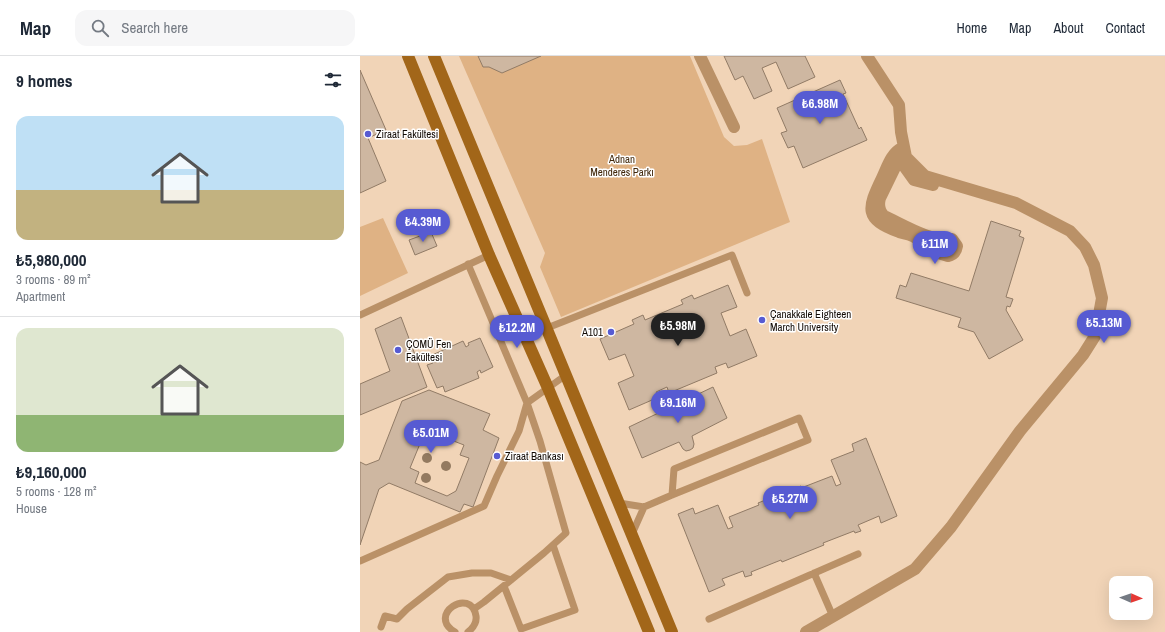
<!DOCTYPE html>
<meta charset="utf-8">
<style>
body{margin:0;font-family:"Archivo Narrow",sans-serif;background:#f6f6f7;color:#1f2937;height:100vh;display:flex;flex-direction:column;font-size:15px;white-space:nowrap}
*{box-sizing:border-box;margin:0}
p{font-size:13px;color:#747a83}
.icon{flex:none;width:22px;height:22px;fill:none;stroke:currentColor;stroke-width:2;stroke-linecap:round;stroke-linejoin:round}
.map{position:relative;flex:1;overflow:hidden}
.side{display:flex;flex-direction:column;background:#fff;width:360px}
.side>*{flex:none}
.needle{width:26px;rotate:92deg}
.controls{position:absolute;left:749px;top:520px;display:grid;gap:8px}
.controls a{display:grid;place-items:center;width:44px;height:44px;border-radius:8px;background:#fff;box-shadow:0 4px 16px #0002;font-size:20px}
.price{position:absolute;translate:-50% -34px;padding:0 9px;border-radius:14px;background:#575bd2;color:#fff;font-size:13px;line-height:26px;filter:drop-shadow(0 1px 2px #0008)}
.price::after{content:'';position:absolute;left:50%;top:24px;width:12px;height:9px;margin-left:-6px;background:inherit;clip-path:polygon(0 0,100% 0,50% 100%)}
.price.active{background:#222;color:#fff}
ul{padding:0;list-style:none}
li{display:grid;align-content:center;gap:8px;height:212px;padding:0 16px}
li+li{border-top:1px solid #e0e1e3}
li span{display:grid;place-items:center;height:124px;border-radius:12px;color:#555}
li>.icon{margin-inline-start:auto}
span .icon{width:72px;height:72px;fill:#fffc;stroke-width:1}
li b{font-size:17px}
h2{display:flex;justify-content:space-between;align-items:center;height:48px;padding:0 16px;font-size:17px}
header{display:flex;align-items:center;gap:24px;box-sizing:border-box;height:56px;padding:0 20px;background:#fff;border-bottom:1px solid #e0e1e3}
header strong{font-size:19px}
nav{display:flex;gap:22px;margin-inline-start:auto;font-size:14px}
.search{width:280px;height:36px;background:#f6f6f7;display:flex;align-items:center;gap:10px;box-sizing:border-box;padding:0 14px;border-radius:12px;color:#747a83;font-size:15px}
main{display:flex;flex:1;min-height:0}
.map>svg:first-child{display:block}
.built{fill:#f1d4b7;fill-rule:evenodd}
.green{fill:#dfb284}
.building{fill:#ceb7a1;stroke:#917b66;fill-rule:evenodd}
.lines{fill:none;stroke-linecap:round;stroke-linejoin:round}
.lane{stroke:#ba9167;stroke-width:7}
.street{stroke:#ba9167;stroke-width:12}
.secondary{stroke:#a26619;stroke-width:12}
.tree{fill:#937a60}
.poi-dot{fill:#575bd2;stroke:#fff;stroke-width:1.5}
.labels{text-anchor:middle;stroke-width:3;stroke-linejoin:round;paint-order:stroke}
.poi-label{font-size:11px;fill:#120a04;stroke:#fff;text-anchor:start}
.park-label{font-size:11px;fill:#3f2609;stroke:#fff}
</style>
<header>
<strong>Map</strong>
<div class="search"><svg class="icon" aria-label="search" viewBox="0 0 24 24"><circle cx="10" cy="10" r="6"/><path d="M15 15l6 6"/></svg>Search here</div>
<nav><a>Home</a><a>Map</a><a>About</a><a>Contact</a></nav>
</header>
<main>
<section class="side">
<h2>9 homes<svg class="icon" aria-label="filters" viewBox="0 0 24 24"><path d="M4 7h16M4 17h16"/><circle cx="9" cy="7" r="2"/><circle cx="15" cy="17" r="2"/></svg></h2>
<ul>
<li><span style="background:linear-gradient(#bfe0f5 60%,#c2b280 0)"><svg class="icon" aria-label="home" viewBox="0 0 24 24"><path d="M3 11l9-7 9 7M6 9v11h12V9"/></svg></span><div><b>₺5,980,000</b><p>3 rooms · 89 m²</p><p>Apartment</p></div></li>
<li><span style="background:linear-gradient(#dfe7d0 70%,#8fb573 0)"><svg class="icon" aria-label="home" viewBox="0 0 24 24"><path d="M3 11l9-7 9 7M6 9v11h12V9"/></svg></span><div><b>₺9,160,000</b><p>5 rooms · 128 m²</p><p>House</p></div></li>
</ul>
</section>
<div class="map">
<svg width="805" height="576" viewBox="0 0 805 576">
<rect width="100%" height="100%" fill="#f9e1ca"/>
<!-- built -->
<path class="built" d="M0,0H805V576H0ZM756,527H786V557H756Z"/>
<!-- green -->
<path class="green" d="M99,0H330L364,81L374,90L387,89L402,83L430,166L201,261L180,211L185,197Z
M23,162L48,217L0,240V171Z"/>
<!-- building -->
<path class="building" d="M118,0H181L142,17L129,11H123Z
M364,0H445L455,21L428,33L416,6L402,12L412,35L394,43L383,20L375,24Z
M0,14L26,74L8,82L26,125L0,137Z
M480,24L486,37L483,38L499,73L501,71L507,84L443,112L434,90L428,92L421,77L427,75L417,52Z
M631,165L661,175L659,180L664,182L646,241L653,243L650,251L647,250L646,254L663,284L629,303L614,276L598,271L601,262L536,242L540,229L546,231L551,217L609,235Z
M71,176L77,190L55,199L49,184Z
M368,229L377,251L361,257L370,280L386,273L397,300L368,312L366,307L355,311L357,317L309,337L307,331L296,336L299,341L269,354L258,327L274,320L265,298L249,304L240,283L274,268L272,264L283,259L285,264L323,248L321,244L332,239L334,243Z
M41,261L67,331L0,359V328L30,315L15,273Z
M120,282L133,311L121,317L120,314L117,316L119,322L85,336L83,330L77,332L67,309L73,307L70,300L103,285L106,291L109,289L108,287Z
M353,331L367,362L332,380L334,388L333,392L330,394L326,395L323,393L319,386L282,402L269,371Z
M69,334L130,358L123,374L139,382L113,451L104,448L100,456L29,427L19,433L0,489V406L6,409L19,404L42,345ZM70,376L104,389L100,399L109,402L96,435L87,440L55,427L59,416L50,412L64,378Z
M506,382L537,460L521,467L519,460L498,469L501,475L495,477L494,475L463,487L464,489L422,506L421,504L391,516L392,519L385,521L383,515L362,523L365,529L349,536L318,458L333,452L335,458L358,449L368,473L373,471L369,461L399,449L398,447L441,430V432L472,420L476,430L481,428L471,404L494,395L492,388Z"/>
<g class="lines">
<!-- lane -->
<path class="lane" d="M108,208L167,347L180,385L206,477L184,497L124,546L114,553
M0,259L129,199
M187,272L372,199L387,237
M259,447L284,451L312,439L448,384L439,362L314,413L312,439
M272,478L284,451
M0,505L124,450L137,420L159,375L167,347L206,319
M454,517L471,556
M144,530L161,573L215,554L193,489
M349,563L498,498
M21,571L25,560L37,563L47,553L88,521L112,517H131L151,524
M95,576C66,559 111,530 116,560C117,567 113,572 108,576"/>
<!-- street -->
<path class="street" d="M340,0L374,71
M538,97L539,103L520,142C518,149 519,155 524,160C542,168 572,187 592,183L597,190C596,196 593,199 588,200C579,197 569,195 562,189C560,187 559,184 556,182C552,179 544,177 539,176C504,163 507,153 522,122C527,112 531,97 542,92
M543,102L539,103L554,124L573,129
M446,576L555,513L591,471L660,375L723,299L735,280L742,242L734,209L725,191L710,175L656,147L565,120L546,101L541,76L539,49L507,0"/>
<!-- secondary -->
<path class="secondary" d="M48,0L129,199L188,332L289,576
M74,0L312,576"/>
</g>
<!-- trees -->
<g class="tree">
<circle cx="67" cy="402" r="5"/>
<circle cx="86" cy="410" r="5"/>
<circle cx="66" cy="422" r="5"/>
</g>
<!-- markers -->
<g class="poi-dot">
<circle cx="8" cy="78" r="4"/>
<circle cx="402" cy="264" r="4"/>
<circle cx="251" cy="276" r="4"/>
<circle cx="38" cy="294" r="4"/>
<circle cx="137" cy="400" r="4"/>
</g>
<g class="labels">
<!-- poi labels -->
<g class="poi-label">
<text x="16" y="82">Ziraat Fakültesi</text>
<text x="410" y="262">Çanakkale Eighteen<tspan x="410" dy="13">March University</tspan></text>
<text x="243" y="280" text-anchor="end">A101</text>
<text x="46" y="292">ÇOMÜ Fen<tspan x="46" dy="13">Fakültesi</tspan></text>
<text x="145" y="404">Ziraat Bankası</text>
</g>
<!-- park labels -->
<g class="park-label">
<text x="262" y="107">Adnan<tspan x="262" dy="13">Menderes Parkı</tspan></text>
</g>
</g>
</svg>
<div class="controls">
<a><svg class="needle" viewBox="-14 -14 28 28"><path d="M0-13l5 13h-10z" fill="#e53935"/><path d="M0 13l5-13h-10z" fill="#747a83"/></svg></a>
</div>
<b class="price" style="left:460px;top:69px">₺6.98M</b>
<b class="price" style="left:63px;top:187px">₺4.39M</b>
<b class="price" style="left:575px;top:209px">₺11M</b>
<b class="price" style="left:744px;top:288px">₺5.13M</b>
<b class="price active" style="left:318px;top:291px">₺5.98M</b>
<b class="price" style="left:157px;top:293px">₺12.2M</b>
<b class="price" style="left:318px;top:368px">₺9.16M</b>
<b class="price" style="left:71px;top:398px">₺5.01M</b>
<b class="price" style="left:430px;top:464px">₺5.27M</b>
</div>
</main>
